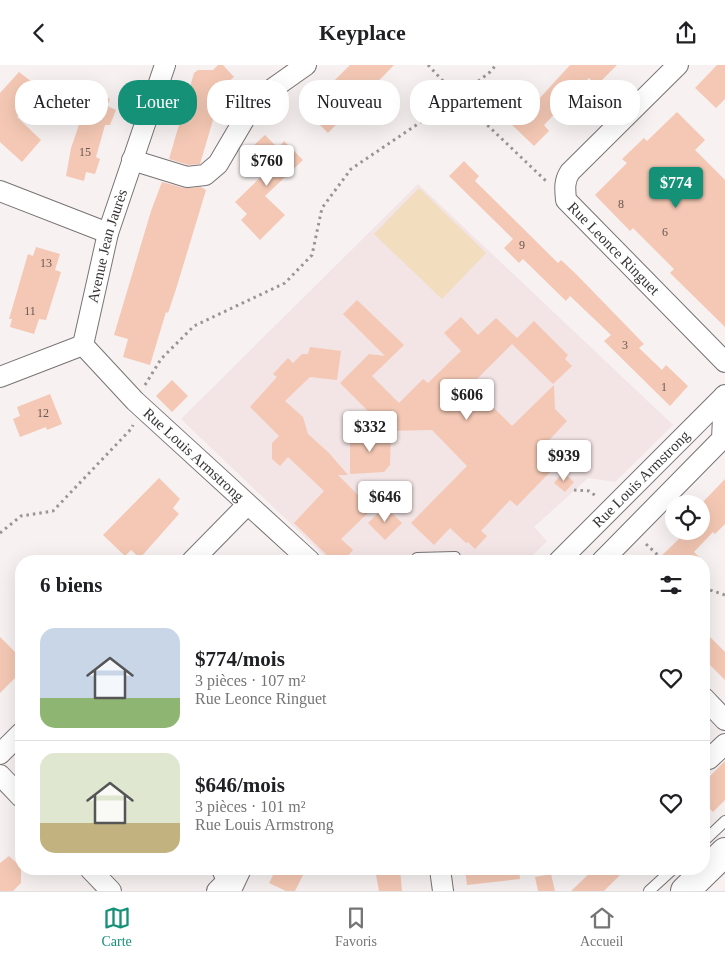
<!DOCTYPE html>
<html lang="fr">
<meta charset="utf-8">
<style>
body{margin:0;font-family:Georgia,serif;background:#f2f2f2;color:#202124;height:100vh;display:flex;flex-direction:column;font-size:19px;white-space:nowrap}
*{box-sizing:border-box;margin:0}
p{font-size:16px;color:#757577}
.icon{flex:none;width:28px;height:28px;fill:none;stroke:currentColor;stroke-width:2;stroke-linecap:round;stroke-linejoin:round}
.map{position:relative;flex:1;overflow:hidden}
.side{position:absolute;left:15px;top:490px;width:695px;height:320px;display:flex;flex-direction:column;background:#fff;border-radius:20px;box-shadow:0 5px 20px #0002}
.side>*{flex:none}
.hud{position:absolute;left:15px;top:15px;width:695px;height:45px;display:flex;gap:10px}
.controls{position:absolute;left:665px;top:430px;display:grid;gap:10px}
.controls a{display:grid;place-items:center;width:45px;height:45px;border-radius:50%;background:#fff;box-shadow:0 5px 20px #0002;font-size:25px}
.price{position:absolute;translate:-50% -42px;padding:0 11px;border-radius:5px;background:#fff;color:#222;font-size:16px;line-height:32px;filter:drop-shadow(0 1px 2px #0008)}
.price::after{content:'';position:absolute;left:50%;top:30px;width:15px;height:11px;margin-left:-8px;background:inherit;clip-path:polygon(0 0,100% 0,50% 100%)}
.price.selected{background:#159177;color:#fff}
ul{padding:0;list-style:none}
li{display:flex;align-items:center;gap:15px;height:125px;padding:0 25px}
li+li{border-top:1px solid #e0e0e0}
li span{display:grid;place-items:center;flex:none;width:140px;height:100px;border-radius:15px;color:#555}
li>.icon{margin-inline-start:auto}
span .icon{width:60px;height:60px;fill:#fffc;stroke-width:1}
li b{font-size:21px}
h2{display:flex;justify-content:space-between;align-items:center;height:60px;padding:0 25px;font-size:21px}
.pill{padding:0 18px;border-radius:20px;background:#fff;box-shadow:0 5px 20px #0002;font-size:18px;line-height:45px}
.pill.selected{background:#159177;color:#fff}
header{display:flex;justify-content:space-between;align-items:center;height:65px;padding:0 25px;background:#fff;font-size:22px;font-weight:700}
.tabs{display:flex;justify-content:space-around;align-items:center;height:70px;border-top:1px solid #e0e0e0;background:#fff;font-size:14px;color:#757577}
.tabs a{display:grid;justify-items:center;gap:2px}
.tabs .selected{color:#159177}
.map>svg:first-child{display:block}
.built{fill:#f3e4e5}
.green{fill:#f2ddbf}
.building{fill:#f4c8b4}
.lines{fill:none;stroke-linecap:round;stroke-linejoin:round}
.lane-casing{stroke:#797374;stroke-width:12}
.street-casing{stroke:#797374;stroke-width:22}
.secondary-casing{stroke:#797374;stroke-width:30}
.path{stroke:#9a9595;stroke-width:3;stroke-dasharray:2.5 4;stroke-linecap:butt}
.lane{stroke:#fff;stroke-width:10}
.street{stroke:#fff;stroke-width:20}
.secondary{stroke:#fff;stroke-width:28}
.labels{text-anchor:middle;stroke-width:4.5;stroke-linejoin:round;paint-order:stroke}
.number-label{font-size:12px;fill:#665853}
.street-label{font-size:15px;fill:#363333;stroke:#f7f1f1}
</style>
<header><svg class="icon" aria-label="back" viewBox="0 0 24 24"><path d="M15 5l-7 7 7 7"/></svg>Keyplace<svg class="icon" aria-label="share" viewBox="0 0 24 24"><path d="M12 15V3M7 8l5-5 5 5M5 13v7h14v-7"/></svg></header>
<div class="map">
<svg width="725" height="826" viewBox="0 0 725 826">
<rect width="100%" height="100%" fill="#f7f1f1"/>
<!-- built -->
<path class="built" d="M418,119L673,360L615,417L588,413L534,462L547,476L527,496H330L181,354Z"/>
<!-- green -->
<path class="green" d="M419,123L486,188L442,234L374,169Z"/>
<!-- building -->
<path class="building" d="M218,0H223L234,12L220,23L227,31L220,57L213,55L200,99L188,100L169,94L194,8L198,5H213Z
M350,0H394L328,68L310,50L317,42L304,30L316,18L324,26Z
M570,0H617L596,21L589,13L544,60L549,66L534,81L510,58L525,42L528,46Z
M717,0H725V34L716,43L695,23Z
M19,7L41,24L17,52L41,75L22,97L0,77V28Z
M92,27L110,34L107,41L116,45L110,60H105L96,92L100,94L95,109L86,107L84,116L66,111L71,83L81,54H84Z
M677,47L705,75L695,85L725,115V262L670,208L674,204L633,163L630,166L595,130L627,98L622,94L644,73L647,76Z
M265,70L278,83L284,76L303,95L265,131L285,150L260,175L241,155L247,149L235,137L266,107L258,100L265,93L253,81Z
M464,96L479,111L475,116L558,198L561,195L576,209L644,279L639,283L662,305L666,300L688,321L670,341L604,276L611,270L570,231L566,236L523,194L519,198L504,183L513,174L449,111Z
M162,117L184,123L201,122L206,125L177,221L168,248L166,247L150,300L123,292L128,274L114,270L151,146Z
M36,182L60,189L55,205L61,207L46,255L39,254L34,269L10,262L12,254H9L28,189L33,191Z
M357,235L404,280L372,311L399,338L423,314L428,318L461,286L444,268L461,252L478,270L496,253L517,273L534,256L568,290L565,294L572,301L553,319L512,279L471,320L512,361L554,320L555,344L567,356L539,386L555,402L517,441L510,435L481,466L487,471L475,484L468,477L466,478L450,463L434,480L411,458L467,401L432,365L388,366L340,318L369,289L385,291L343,249Z
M310,282L341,286L337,315L310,312L285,336L303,352L308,369L329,388L348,410H338L372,444L341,474L353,485L343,496H333L294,458L324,426L288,392L280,401L272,394V378L279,371L250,342L277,312L273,309L288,293L293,298L302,289H308Z
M172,315L188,331L172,347L156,331Z
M50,329L62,359L47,365L46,362L20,372L13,354L20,351L17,342Z
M391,367L390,400L384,407L350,409V373L355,368Z
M563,407L574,417L565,427L554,418Z
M159,413L180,434L173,443L179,449L140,493L131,485L125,491L103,470Z
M725,414V459L715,469L713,467L694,487L703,496H656L685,468L683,466H701V439Z
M385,441L402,458L385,475L368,458Z
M704,566L725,587V615L704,594Z
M0,572L21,593V595L15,602L21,607L0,628Z
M725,696V735L713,747L704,738V717Z
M9,791L21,802V818L13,826H0V798Z
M276,804H306L295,826H286L269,818Z
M375,804H400L402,826H379Z
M465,804H519L520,814L467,820Z
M594,804H626L604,826H571Z
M551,809L555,826H538L535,812Z"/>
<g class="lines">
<!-- lane casing -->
<g class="lane-casing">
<path id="lane" d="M417,493L455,492L456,496
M704,776L725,756
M649,826L673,804"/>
</g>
<!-- street casing -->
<g class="street-casing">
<g id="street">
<path id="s1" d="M678,0L570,107C564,116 565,124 566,135L725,297"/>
<path d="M132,95L187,112L205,110L218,99L255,36L306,0"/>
<path d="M0,126L108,168"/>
<path id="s2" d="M83,280L135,336L310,496"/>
<path id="s3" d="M0,312L83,280L108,168L165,0"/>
<path d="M192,496L247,440"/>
<path id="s4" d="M559,496L725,330"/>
<path d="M602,496L722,374L724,331"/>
<path d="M704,633L725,655"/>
<path d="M0,689L21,668"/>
<path d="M704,691L709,694L725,679"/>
<path d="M0,710L21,732"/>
<path d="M90,804L111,826"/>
<path d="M440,804L443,826"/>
<path d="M217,826L227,816L222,804"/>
<path d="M228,826L231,825L241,804"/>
</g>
</g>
<!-- secondary casing -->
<g class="secondary-casing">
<path id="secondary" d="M685,826L725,787"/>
</g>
<!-- path -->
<path class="path" d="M428,0L458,32L547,117
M145,320L161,294L194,261L285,218L312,190L322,143L351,104L458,32L490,7L496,0
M574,425L589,426L596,431
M0,468L21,451L53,446L132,363L133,360
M646,479L664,496
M704,523L725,530"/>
<!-- lane -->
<use href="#lane" class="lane"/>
<!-- street -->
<use href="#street" class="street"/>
<!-- secondary -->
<use href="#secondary" class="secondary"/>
</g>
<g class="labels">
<!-- number labels -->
<g class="number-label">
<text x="85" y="91">15</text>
<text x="621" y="143">8</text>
<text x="665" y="171">6</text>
<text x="522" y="184">9</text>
<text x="46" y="202">13</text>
<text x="30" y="250">11</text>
<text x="625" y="284">3</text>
<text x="664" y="326">1</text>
<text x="43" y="352">12</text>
</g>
<!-- street labels -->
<g class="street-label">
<text dy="5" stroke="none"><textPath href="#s3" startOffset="191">Avenue Jean Jaurès</textPath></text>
<text dy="5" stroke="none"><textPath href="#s1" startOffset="249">Rue Leonce Ringuet</textPath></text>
<text dy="5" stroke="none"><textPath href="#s2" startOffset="156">Rue Louis Armstrong</textPath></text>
<text dy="5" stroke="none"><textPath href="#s4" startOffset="116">Rue Louis Armstrong</textPath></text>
</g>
</g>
</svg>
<div class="controls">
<a><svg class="icon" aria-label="locate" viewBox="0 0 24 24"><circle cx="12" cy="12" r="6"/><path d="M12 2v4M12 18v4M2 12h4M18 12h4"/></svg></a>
</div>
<b class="price" style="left:267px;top:122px">$760</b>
<b class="price selected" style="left:676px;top:144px">$774</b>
<b class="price" style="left:467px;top:356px">$606</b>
<b class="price" style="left:370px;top:388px">$332</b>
<b class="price" style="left:564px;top:417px">$939</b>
<b class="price" style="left:385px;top:458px">$646</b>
<div class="hud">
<a class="pill">Acheter</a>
<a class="pill selected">Louer</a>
<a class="pill">Filtres</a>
<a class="pill">Nouveau</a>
<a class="pill">Appartement</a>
<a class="pill">Maison</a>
</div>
<section class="side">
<h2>6 biens<svg class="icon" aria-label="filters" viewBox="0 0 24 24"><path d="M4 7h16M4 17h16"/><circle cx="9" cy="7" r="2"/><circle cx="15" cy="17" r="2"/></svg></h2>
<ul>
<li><span style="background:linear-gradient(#c9d6e8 70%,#8fb573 0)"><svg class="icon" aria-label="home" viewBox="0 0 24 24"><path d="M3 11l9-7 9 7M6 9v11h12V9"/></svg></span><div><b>$774/mois</b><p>3 pièces · 107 m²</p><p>Rue Leonce Ringuet</p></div><svg class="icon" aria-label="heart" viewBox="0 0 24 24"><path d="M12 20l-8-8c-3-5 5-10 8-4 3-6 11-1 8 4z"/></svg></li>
<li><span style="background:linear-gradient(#dfe7d0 70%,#c2b280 0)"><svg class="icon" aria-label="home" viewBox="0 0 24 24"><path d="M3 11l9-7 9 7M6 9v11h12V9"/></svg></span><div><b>$646/mois</b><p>3 pièces · 101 m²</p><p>Rue Louis Armstrong</p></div><svg class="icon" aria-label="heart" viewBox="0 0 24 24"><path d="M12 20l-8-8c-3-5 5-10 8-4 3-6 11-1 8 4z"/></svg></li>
</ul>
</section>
</div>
<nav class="tabs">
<a class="selected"><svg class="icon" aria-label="map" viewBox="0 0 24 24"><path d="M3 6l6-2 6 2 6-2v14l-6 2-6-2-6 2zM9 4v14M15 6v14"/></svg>Carte</a>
<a><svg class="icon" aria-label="saved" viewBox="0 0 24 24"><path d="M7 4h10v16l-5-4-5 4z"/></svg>Favoris</a>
<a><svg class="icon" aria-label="home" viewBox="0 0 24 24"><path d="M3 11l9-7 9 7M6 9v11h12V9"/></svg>Accueil</a>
</nav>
